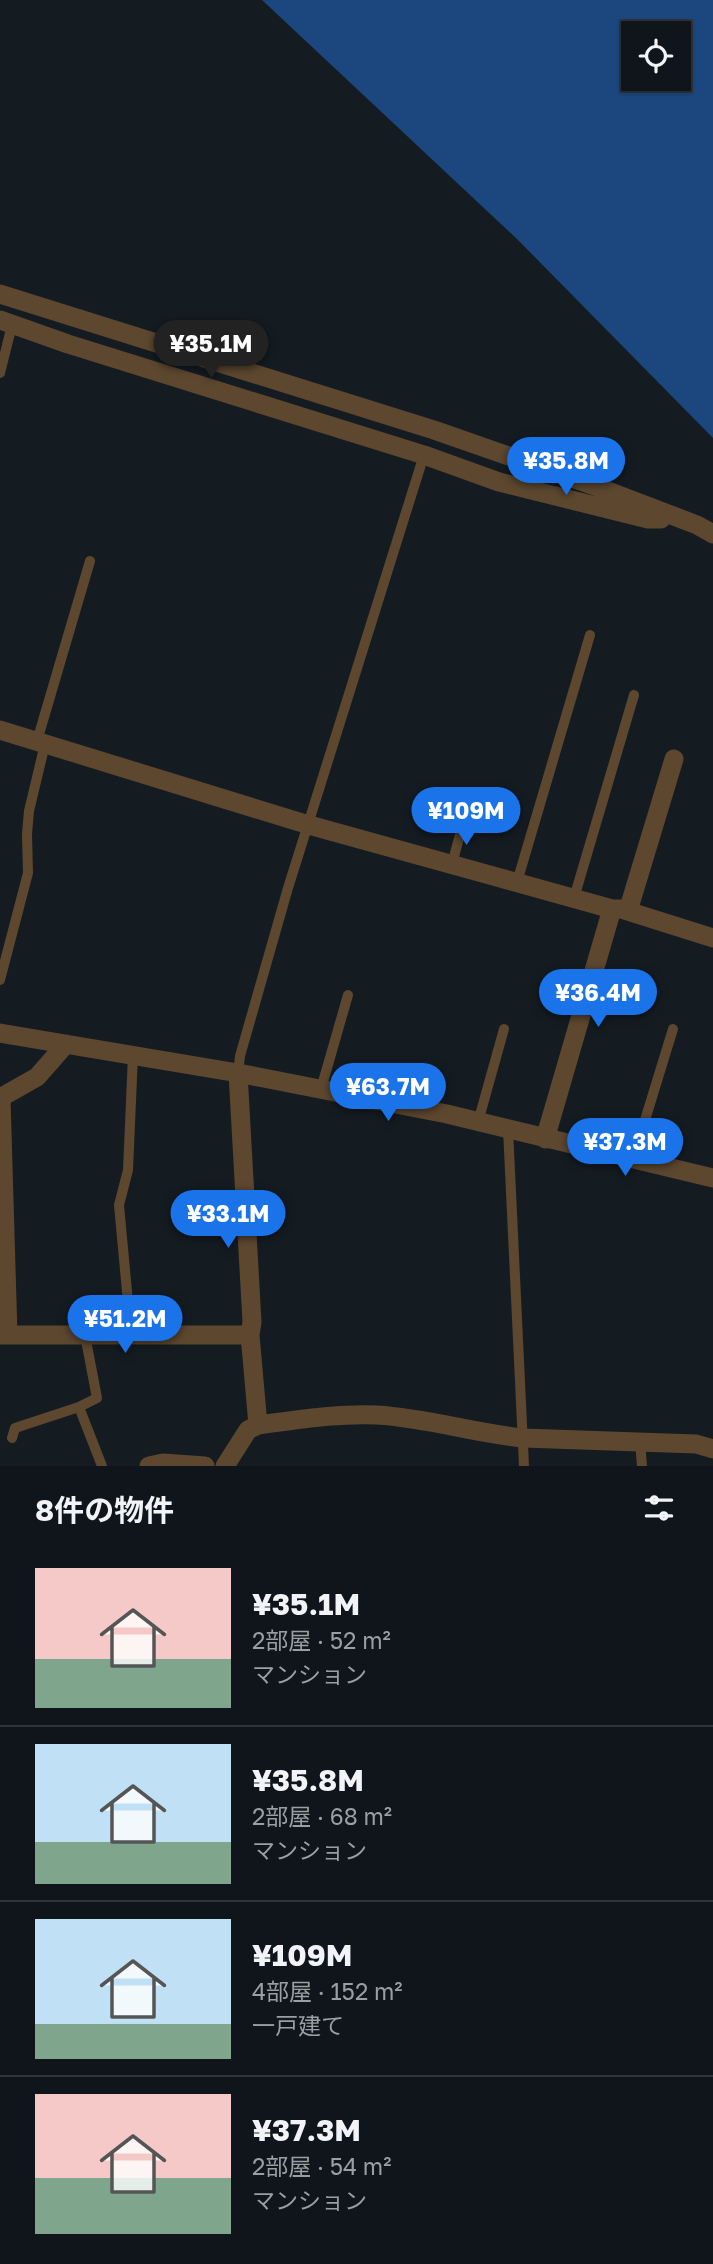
<!DOCTYPE html>
<html lang="ja">
<meta charset="utf-8">
<style>
body{margin:0;font-family:"Golos Text","Noto Sans JP",sans-serif;background:#181e23;color:#f1f3f6;height:100vh;display:flex;flex-direction:column;font-size:26px;white-space:nowrap}
*{box-sizing:border-box;margin:0}
p{font-size:23px;color:#9b9fa2}
.icon{flex:none;width:38px;height:38px;fill:none;stroke:currentColor;stroke-width:2;stroke-linecap:round;stroke-linejoin:round}
.map{position:relative;height:1466px;overflow:hidden}
.sheet{display:flex;flex-direction:column;background:#0f151a;flex:1}
.sheet>*{flex:none}
.controls{position:absolute;left:621px;top:21px;display:grid;gap:14px}
.controls a{display:grid;place-items:center;width:70px;height:70px;border-radius:0px;background:#0f151a;box-shadow:0 2px 5px #0004,0 0 0 2px #2f3439;font-size:35px}
.price{position:absolute;translate:-50% -60px;padding:0 16px;border-radius:24px;background:#1a73e8;color:#fff;font-size:23px;line-height:46px;filter:drop-shadow(0 2px 4px #0008)}
.price::after{content:'';position:absolute;left:50%;top:42px;width:21px;height:16px;margin-left:-10px;background:inherit;clip-path:polygon(0 0,100% 0,50% 100%)}
.price.on{background:#222;color:#fff}
ul{padding:0;list-style:none}
li{display:flex;align-items:center;gap:21px;height:175px;padding:0 35px}
li+li{border-top:2px solid #2f3439}
li span{display:grid;place-items:center;flex:none;width:196px;height:140px;border-radius:0px;color:#555}
li>.icon{margin-inline-start:auto}
span .icon{width:84px;height:84px;fill:#fffc;stroke-width:1}
li b{font-size:30px}
h2{display:flex;justify-content:space-between;align-items:center;height:84px;padding:0 35px;font-size:30px}
.map>svg:first-child{display:block}
.water{fill:#1b477e;fill-rule:evenodd}
.lines{fill:none;stroke-linecap:round;stroke-linejoin:round}
.lane{stroke:#5d472f;stroke-width:10}
.street{stroke:#5d472f;stroke-width:19}
</style>
<div class="map">
<svg width="713" height="1466" viewBox="0 0 713 1466">
<rect width="100%" height="100%" fill="#141c22"/>
<!-- water -->
<path class="water" d="M262,0H713V438L517,239ZM679,33V79H634V33Z"/>
<g class="lines">
<!-- lane -->
<path class="lane" d="M0,373L12,325
M37,741L90,561
M452,864L470,798
M517,882L590,635
M574,898L634,695
M0,980L28,873L27,834L29,811L45,744
M238,1073L240,1056L288,888L424,455
M321,1089L348,995
M478,1122L504,1029
M508,1129L524,1466
M633,1159L673,1029
M85,1335L97,1398L79,1407L102,1466
M131,1335L119,1205L128,1170L133,1055
M12,1438L15,1428L79,1407
M640,1441L642,1466"/>
<!-- street -->
<path class="street" d="M0,294L434,430L595,486L697,525L713,534
M0,320L68,344L424,455L499,482L648,519H661
M0,730L309,825L612,909H621L713,938
M628,911L674,759
M0,1033L238,1073L447,1114L713,1178
M238,1073L252,1322L250,1335L258,1425
M0,1098L37,1077L66,1044
M1,1098L8,1335
M545,1139L612,909
M0,1335H250
M149,1466L163,1463L205,1466
M225,1466L248,1430L258,1425C297,1420 338,1413 377,1415C427,1418 474,1433 523,1438L696,1444L713,1449"/>
</g>
</svg>
<div class="controls">
<a><svg class="icon" aria-label="locate" viewBox="0 0 24 24"><circle cx="12" cy="12" r="6"/><path d="M12 2v4M12 18v4M2 12h4M18 12h4"/></svg></a>
</div>
<b class="price on" style="left:211px;top:380px">¥35.1M</b>
<b class="price" style="left:566px;top:497px">¥35.8M</b>
<b class="price" style="left:466px;top:847px">¥109M</b>
<b class="price" style="left:598px;top:1029px">¥36.4M</b>
<b class="price" style="left:388px;top:1123px">¥63.7M</b>
<b class="price" style="left:625px;top:1178px">¥37.3M</b>
<b class="price" style="left:228px;top:1250px">¥33.1M</b>
<b class="price" style="left:125px;top:1355px">¥51.2M</b>
</div>
<section class="sheet">
<h2>8件の物件<svg class="icon" aria-label="filters" viewBox="0 0 24 24"><path d="M4 7h16M4 17h16"/><circle cx="9" cy="7" r="2"/><circle cx="15" cy="17" r="2"/></svg></h2>
<ul>
<li><span style="background:linear-gradient(#f6c9c9 65%,#7fa58c 0)"><svg class="icon" aria-label="home" viewBox="0 0 24 24"><path d="M3 11l9-7 9 7M6 9v11h12V9"/></svg></span><div><b>¥35.1M</b><p>2部屋 · 52 m²</p><p>マンション</p></div></li>
<li><span style="background:linear-gradient(#bfe0f5 70%,#7fa58c 0)"><svg class="icon" aria-label="home" viewBox="0 0 24 24"><path d="M3 11l9-7 9 7M6 9v11h12V9"/></svg></span><div><b>¥35.8M</b><p>2部屋 · 68 m²</p><p>マンション</p></div></li>
<li><span style="background:linear-gradient(#bfe0f5 75%,#7fa58c 0)"><svg class="icon" aria-label="home" viewBox="0 0 24 24"><path d="M3 11l9-7 9 7M6 9v11h12V9"/></svg></span><div><b>¥109M</b><p>4部屋 · 152 m²</p><p>一戸建て</p></div></li>
<li><span style="background:linear-gradient(#f6c9c9 60%,#7fa58c 0)"><svg class="icon" aria-label="home" viewBox="0 0 24 24"><path d="M3 11l9-7 9 7M6 9v11h12V9"/></svg></span><div><b>¥37.3M</b><p>2部屋 · 54 m²</p><p>マンション</p></div></li>
</ul>
</section>
